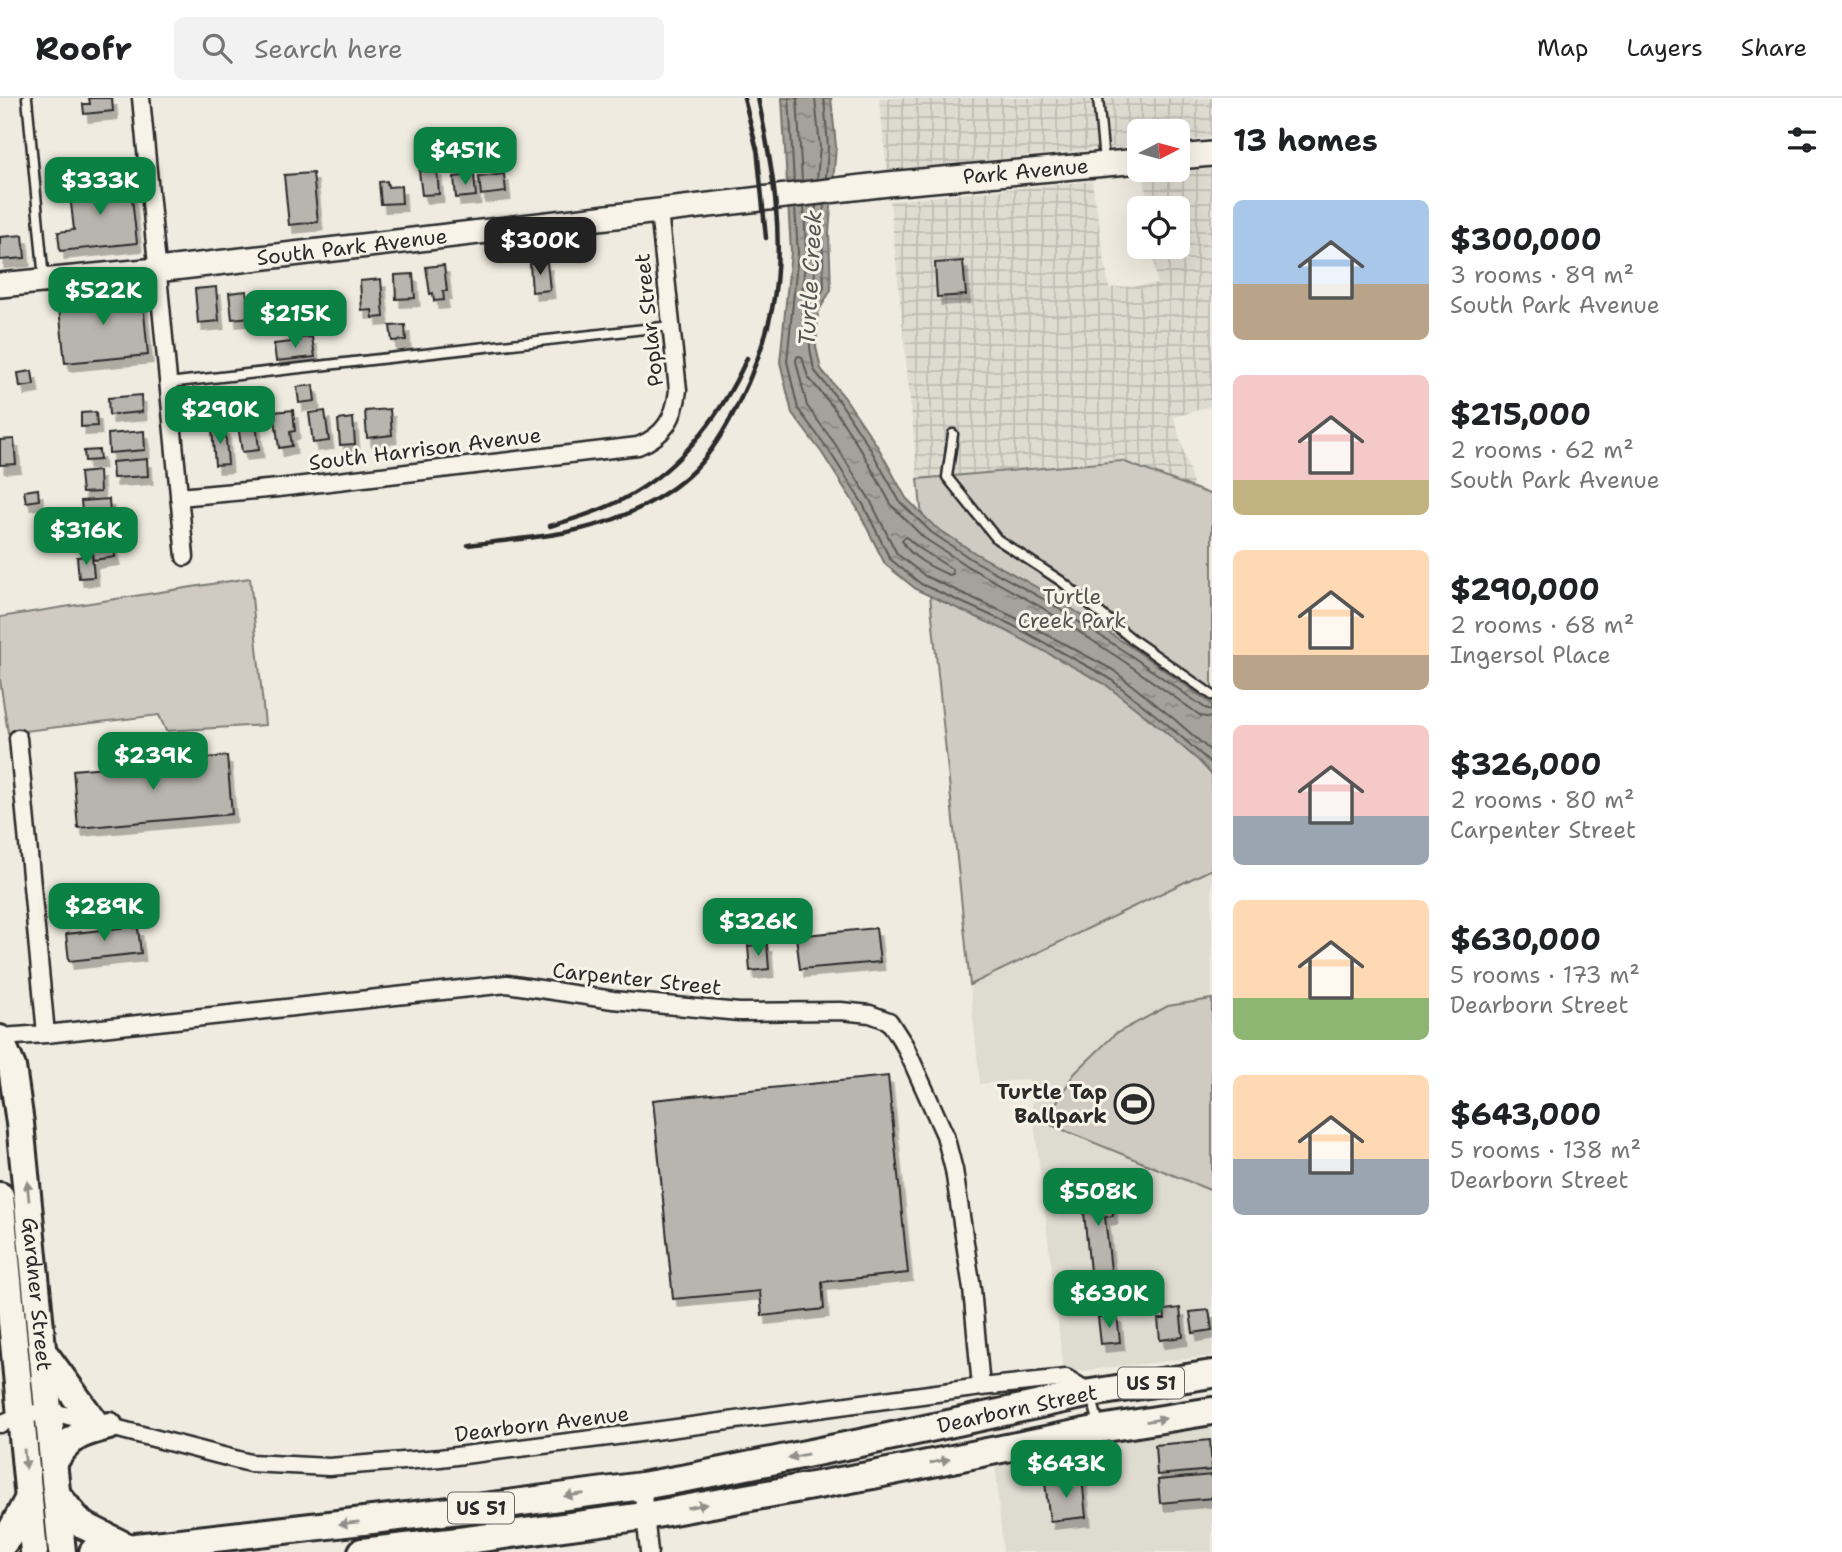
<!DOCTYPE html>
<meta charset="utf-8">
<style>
body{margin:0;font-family:"Shantell Sans",sans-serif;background:#f2f2f2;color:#202124;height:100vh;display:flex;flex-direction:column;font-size:26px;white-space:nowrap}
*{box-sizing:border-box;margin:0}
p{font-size:23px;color:#757577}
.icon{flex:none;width:38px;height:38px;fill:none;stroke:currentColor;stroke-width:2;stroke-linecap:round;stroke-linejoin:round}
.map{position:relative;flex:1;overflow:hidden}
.side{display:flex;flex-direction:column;background:#fff;width:630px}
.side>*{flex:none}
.needle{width:46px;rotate:84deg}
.tools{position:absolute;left:1127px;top:21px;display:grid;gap:14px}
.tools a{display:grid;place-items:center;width:63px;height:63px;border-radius:10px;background:#fff;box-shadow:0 7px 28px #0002;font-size:35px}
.price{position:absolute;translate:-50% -60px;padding:0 16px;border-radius:14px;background:#0b8043;color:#fff;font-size:23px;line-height:46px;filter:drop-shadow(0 2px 4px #0008)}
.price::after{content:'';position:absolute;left:50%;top:42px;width:21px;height:16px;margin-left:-10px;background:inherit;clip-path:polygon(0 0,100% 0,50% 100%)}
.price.active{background:#222;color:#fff}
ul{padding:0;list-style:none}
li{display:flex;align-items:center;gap:21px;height:175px;padding:0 21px}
li span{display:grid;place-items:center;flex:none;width:196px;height:140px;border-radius:10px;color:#555}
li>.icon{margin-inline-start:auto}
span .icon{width:84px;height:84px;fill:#fffc;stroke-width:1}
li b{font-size:30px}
h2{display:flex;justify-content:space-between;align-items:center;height:84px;padding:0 21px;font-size:30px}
header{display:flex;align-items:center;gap:42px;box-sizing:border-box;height:98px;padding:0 35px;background:#fff;border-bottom:2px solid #e0e0e0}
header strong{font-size:33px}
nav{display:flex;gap:38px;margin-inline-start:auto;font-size:24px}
.search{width:490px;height:63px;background:#f2f2f2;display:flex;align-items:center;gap:18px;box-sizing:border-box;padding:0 24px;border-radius:10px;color:#757577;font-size:26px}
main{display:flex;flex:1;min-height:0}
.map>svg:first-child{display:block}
.built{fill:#dedbd1}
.industrial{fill:url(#industrial-grid)}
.green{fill:#cfcbc2;stroke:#7d7b76;stroke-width:2}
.water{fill:url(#water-ripples);stroke:#74726e;stroke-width:2}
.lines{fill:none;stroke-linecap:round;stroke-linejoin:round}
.shore{stroke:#5b5b57;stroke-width:2}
.building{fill:#b8b5ae;stroke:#2b2b2b;stroke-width:2;filter:url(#shadow)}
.lane-casing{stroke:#2b2b2b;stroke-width:13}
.street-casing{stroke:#2b2b2b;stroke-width:21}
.secondary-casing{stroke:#2b2b2b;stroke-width:28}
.primary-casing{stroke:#2b2b2b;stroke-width:32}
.lane{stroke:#f7f3e8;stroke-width:8}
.street{stroke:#f7f3e8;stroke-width:16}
.secondary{stroke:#f7f3e8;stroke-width:23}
.primary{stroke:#f7f3e8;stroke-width:26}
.rail{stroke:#2b2b2b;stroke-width:4.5}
.oneway{fill:#918f8a}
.labels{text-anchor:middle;stroke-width:6;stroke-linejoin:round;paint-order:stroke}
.shield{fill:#f7f3e8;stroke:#686764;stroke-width:2}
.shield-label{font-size:19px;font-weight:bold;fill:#2b2b2b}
.street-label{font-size:21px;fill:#2b2b2b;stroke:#f7f3e8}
.park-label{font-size:21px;fill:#545351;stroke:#f7f3e8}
.poi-label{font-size:21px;font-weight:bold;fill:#2b2b2b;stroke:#f7f3e8;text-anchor:end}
.water-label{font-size:23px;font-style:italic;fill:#555552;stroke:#f7f3e8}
</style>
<header>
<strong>Roofr</strong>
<div class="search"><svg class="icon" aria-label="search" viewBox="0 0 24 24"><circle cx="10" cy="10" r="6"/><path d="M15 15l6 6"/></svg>Search here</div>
<nav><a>Map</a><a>Layers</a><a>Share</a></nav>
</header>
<main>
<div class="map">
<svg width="1212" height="1454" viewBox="0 0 1212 1454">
<defs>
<pattern id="industrial-grid" width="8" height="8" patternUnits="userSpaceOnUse" patternTransform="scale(1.75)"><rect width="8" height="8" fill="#dedbd1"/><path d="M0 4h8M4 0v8" fill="none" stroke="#bfbcb4"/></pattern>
<pattern id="water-ripples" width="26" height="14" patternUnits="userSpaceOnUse" patternTransform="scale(1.75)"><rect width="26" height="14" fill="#a4a29a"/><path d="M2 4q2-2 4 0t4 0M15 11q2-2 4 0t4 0" fill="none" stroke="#86847e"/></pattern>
<filter id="shadow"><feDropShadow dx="4.5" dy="8" stdDeviation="0" flood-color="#0004"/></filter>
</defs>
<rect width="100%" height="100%" fill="#efebe0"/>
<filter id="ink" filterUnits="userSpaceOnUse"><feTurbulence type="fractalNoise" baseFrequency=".0143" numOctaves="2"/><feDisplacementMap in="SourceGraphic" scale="14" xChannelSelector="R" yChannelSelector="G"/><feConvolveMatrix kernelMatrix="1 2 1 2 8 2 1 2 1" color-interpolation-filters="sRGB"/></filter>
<g filter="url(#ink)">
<!-- built -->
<path class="built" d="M1212,771V1258L1064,1275L1029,981L980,986L970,887Z
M1212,1328V1454H1003L995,1363L1131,1337Z"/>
<!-- industrial -->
<path class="industrial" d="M879,0H1212V40L1178,43V33H1139V47L887,72Z
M1212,71V308L1174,319L1194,390L1122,363L918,381L890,103L1092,83L1109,190L1157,186L1153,149H1178V110H1148L1144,78Z"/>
<!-- green -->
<path class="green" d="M1122,363L1212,397V771L970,887L918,381Z
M250,480L265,627L166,633L159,617L8,635L0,582V519Z
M1212,901V1093L1051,1027L1047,1020L1074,976L1115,936L1168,908Z"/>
<!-- water -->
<path class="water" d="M782,0H831L836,48L829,135L831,192L818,214L816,249L821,271L845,300L878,349L906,400L934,428L975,455L1049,496L1134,551L1212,606V677L1199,663L1163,632L1105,586L1007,533L917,492L885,466L857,410L822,355L792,315L780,264L791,154Z"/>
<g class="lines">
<!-- shore -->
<path class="shore" d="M789,0L794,84
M797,0L802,83
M815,0L820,49L817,81
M824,0L828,49L826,80
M824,107L822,136L824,190L811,214L810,250L814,272L840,304L871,352L900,404L931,434L971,461L1045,502L1130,557L1205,610L1212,612
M804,109L806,154L802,198L806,201L808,200L815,188L814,135L816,108
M795,110L798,155L787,263L798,311L828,351L863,406L890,461L921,486L1010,526L1109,580L1168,627L1212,666
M906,439L919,450L952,471L953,476L949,477C933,470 909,459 902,442Z
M1212,620L1201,618L1125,564L1041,509L967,468L924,440L892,408L864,357L833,309L808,279L802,259L799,258L797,259L796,263L807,308L835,346L870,402L897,456L925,478L1014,519L1113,572L1173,620L1212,654"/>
</g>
<!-- building -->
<path class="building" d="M89,0H112L113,13L84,16L83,6H90Z
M437,71L439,96L422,97L419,73Z
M313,75L318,124L289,127L284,77Z
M504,76L506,94L481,97L479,79Z
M474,77L476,98L456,100L454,79Z
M130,82L137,145L60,153L58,134L74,132L69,88Z
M387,83L388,89L401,88L402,105L381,106L379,84Z
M23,137L25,160L0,162V139Z
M963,163L966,197L937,199L935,165Z
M547,164L550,192L532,194L530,166Z
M444,167L447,193H443L444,202L434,203L433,195L430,196L426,169Z
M413,176L415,200L396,201L395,177Z
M381,181L384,219L373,220L372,212L362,213L360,183Z
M216,189L219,223L198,225L195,191Z
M142,193L148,257L65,265L58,201Z
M246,193L250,219L232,221L229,195Z
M405,227L406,242L392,243L390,228Z
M312,239L315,259L276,263L274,246L300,243L299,240Z
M32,273L34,287L20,289L18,275Z
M313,287L315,303L299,305L297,289Z
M141,297L142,314L109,317L108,300Z
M261,304L262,317L253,319L252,305Z
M390,311L392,337L367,340L365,313Z
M293,312L295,333L290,334L292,348L279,350L274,314Z
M325,313L329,343L313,345L309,315Z
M96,314L97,328L81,329V315Z
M251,318L252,325L256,324L259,352L242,354L238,327L242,326L241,320Z
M353,320L355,346L340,347L338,322Z
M225,329L228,366L215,367L212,331Z
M144,333L145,352L109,355L108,336Z
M14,341L16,366L0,367V342Z
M99,352L100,362L85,363L84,353Z
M147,361L148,378L113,380L112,364Z
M99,373L100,394L82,395L80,375Z
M38,391L39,402L26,404L24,393Z
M109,401L110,415L97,416V422L83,423L81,403Z
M106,430L108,444L112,443L115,459L93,462L89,433Z
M92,457L94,479L79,480L77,459Z
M227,658L232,716L78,730L73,672Z
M128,825H134V830H138L141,855L69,863L66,836L129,829Z
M876,830L880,864L800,871L796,838Z
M767,846L769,871L750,873L748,848Z
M888,978L908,1175L822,1184L824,1211L762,1218L760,1193L673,1201L653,1002Z
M1109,1072L1113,1118L1105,1119L1112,1181H1119V1191L1092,1193L1080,1075Z
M1148,1177L1151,1196L1135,1198L1133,1179Z
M1180,1210L1183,1239L1160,1242L1158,1221H1165L1164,1212Z
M1209,1212L1212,1232L1193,1235L1190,1214Z
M1117,1217L1120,1244L1101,1246L1098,1219Z
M1210,1342L1212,1372L1157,1377L1155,1347Z
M1212,1377V1400L1160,1405L1158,1382Z
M1082,1380L1086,1419L1050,1423L1045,1385Z"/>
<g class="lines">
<!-- lane casing -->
<g class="lane-casing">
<path id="lane" d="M27,0L44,182
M1098,0L1104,63
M168,285L671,228
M953,336L947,379L997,441L1061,483L1132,541L1212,597
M1091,1297L1099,1326"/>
</g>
<!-- street casing -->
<g class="street-casing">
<path id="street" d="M141,0L185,459
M179,399L278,390L638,348C664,338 675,320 678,292L659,113
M18,640L46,936
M0,939L46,936L507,886L613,902L739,914L841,913L870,916L889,923L905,948L945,1037L954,1072L972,1191L981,1289
M0,1326L20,1318L49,1313L250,1365L329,1369L440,1360L632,1336L981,1289L1066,1280L1091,1295
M642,1388L649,1454"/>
</g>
<!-- secondary casing -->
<g class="secondary-casing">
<g id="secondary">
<path d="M1178,59L1212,56"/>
<path id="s1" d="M0,187L157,172L888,86L1139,63"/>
</g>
</g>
<!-- primary casing -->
<g class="primary-casing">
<g id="primary">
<path id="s2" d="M0,941L12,969L20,1025L62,1454"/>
<path d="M0,1098L34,1454"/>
<path d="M46,1258L94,1324"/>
<path d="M54,1364C70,1338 81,1335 109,1328"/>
<path d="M57,1397L81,1426L129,1450"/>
<path d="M0,1449L8,1439L29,1400"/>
<path id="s3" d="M93,1454L477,1410L642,1388L692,1379L865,1344L1091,1295L1212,1276"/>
<path d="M362,1454L459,1443L645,1418L873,1377L1100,1331L1212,1313"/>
</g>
</g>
<!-- lane -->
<use href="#lane" class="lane"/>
<!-- street -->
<use href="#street" class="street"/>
<!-- secondary -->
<use href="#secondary" class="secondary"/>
<!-- primary -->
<use href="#primary" class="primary"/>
<!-- rail -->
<path class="rail" d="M744,0L758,56
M757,50L766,140
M550,428C571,422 591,416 611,407C674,379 720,321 747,260
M468,447C522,440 579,438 629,415C686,389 711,361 738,306C753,276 765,243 772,211C786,142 772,67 758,0"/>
</g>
<!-- one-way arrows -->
<defs><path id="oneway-solid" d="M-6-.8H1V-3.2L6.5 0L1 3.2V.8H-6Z" transform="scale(1.75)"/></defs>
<g class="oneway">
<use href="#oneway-solid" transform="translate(28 1093) rotate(-96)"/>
<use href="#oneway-solid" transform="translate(1156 1322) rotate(-9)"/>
<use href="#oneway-solid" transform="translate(798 1358) rotate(169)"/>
<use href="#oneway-solid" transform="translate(25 1361) rotate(84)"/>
<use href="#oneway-solid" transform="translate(940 1363) rotate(-11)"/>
<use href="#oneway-solid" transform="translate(574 1397) rotate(172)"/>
<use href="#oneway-solid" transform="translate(697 1408) rotate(-10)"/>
<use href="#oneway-solid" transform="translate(349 1425) rotate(174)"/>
</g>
</g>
<!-- icons -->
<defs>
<g id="stadium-ring" transform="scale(2.0125)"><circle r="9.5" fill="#f7f3e8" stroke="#2b2b2b" stroke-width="1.5"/><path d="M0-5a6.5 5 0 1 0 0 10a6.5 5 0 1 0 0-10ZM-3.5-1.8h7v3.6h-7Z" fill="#2b2b2b"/></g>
</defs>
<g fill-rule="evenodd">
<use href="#stadium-ring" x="1134" y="1006"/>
</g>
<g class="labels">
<!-- shield labels -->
<g class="shield">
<rect x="1118" y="1269.5" width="66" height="31" rx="5"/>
<rect x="448" y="1394.5" width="66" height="31" rx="5"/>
</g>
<g class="shield-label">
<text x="1151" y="1292">US 51</text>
<text x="481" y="1417">US 51</text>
</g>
<!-- street labels -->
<g class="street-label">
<text dy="7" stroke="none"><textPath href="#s1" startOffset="1032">Park Avenue</textPath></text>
<text dy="7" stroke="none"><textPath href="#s1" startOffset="354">South Park Avenue</textPath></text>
<text transform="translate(649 222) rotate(-96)" y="7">Poplar Street</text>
<text transform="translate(425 351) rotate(-7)" y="7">South Harrison Avenue</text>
<text transform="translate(637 881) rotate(6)" y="7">Carpenter Street</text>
<text dy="7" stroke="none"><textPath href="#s2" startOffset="259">Gardner Street</textPath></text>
<text dy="7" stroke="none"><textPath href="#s3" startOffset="936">Dearborn Street</textPath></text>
<text transform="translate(542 1326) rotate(-7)" y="7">Dearborn Avenue</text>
</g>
<!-- park labels -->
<g class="park-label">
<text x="1072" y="506">Turtle<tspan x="1072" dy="24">Creek Park</tspan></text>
</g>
<!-- poi labels -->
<g class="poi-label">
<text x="1107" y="1001">Turtle Tap<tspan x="1107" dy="24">Ballpark</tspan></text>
</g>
<!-- water labels -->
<g class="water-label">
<text transform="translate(810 180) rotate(-87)" y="8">Turtle Creek</text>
</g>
</g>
</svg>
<div class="tools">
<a><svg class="needle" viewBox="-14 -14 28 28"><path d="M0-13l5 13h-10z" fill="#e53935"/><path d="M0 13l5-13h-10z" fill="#757577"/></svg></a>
<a><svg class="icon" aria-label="locate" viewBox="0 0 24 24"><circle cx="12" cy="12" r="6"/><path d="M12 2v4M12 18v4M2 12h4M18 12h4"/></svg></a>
</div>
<b class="price" style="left:465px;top:89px">$451K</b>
<b class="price" style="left:100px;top:119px">$333K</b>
<b class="price active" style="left:540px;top:179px">$300K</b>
<b class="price" style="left:103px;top:229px">$522K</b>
<b class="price" style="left:295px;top:252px">$215K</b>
<b class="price" style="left:220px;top:348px">$290K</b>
<b class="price" style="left:86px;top:469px">$316K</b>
<b class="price" style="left:153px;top:694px">$239K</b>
<b class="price" style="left:104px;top:845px">$289K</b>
<b class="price" style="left:758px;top:860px">$326K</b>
<b class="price" style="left:1098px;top:1130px">$508K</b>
<b class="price" style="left:1109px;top:1232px">$630K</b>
<b class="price" style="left:1066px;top:1402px">$643K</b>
</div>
<section class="side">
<h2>13 homes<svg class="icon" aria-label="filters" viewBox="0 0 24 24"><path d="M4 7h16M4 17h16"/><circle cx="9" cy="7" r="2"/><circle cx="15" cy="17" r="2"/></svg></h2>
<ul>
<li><span style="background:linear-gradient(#a9c7e8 60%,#b9a48a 0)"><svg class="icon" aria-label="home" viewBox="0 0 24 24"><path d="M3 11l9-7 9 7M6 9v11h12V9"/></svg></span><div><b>$300,000</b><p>3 rooms · 89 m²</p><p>South Park Avenue</p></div></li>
<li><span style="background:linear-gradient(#f6c9c9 75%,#c2b280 0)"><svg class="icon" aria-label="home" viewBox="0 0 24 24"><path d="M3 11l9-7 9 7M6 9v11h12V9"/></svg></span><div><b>$215,000</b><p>2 rooms · 62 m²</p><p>South Park Avenue</p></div></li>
<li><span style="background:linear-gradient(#ffd9b3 75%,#b9a48a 0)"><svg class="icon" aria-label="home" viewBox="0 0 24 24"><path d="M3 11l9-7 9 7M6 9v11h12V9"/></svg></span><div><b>$290,000</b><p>2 rooms · 68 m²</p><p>Ingersol Place</p></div></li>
<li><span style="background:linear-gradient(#f6c9c9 65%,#9aa5b1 0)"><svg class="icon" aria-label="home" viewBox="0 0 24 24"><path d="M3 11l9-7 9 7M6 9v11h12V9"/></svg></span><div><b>$326,000</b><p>2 rooms · 80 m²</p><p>Carpenter Street</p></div></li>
<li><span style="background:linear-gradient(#ffd9b3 70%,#8fb573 0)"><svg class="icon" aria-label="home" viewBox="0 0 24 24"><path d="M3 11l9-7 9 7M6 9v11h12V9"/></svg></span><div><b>$630,000</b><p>5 rooms · 173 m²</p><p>Dearborn Street</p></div></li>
<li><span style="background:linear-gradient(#ffd9b3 60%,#9aa5b1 0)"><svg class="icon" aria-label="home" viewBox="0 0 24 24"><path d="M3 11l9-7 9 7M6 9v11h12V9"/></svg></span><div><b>$643,000</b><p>5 rooms · 138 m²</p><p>Dearborn Street</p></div></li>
</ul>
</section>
</main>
